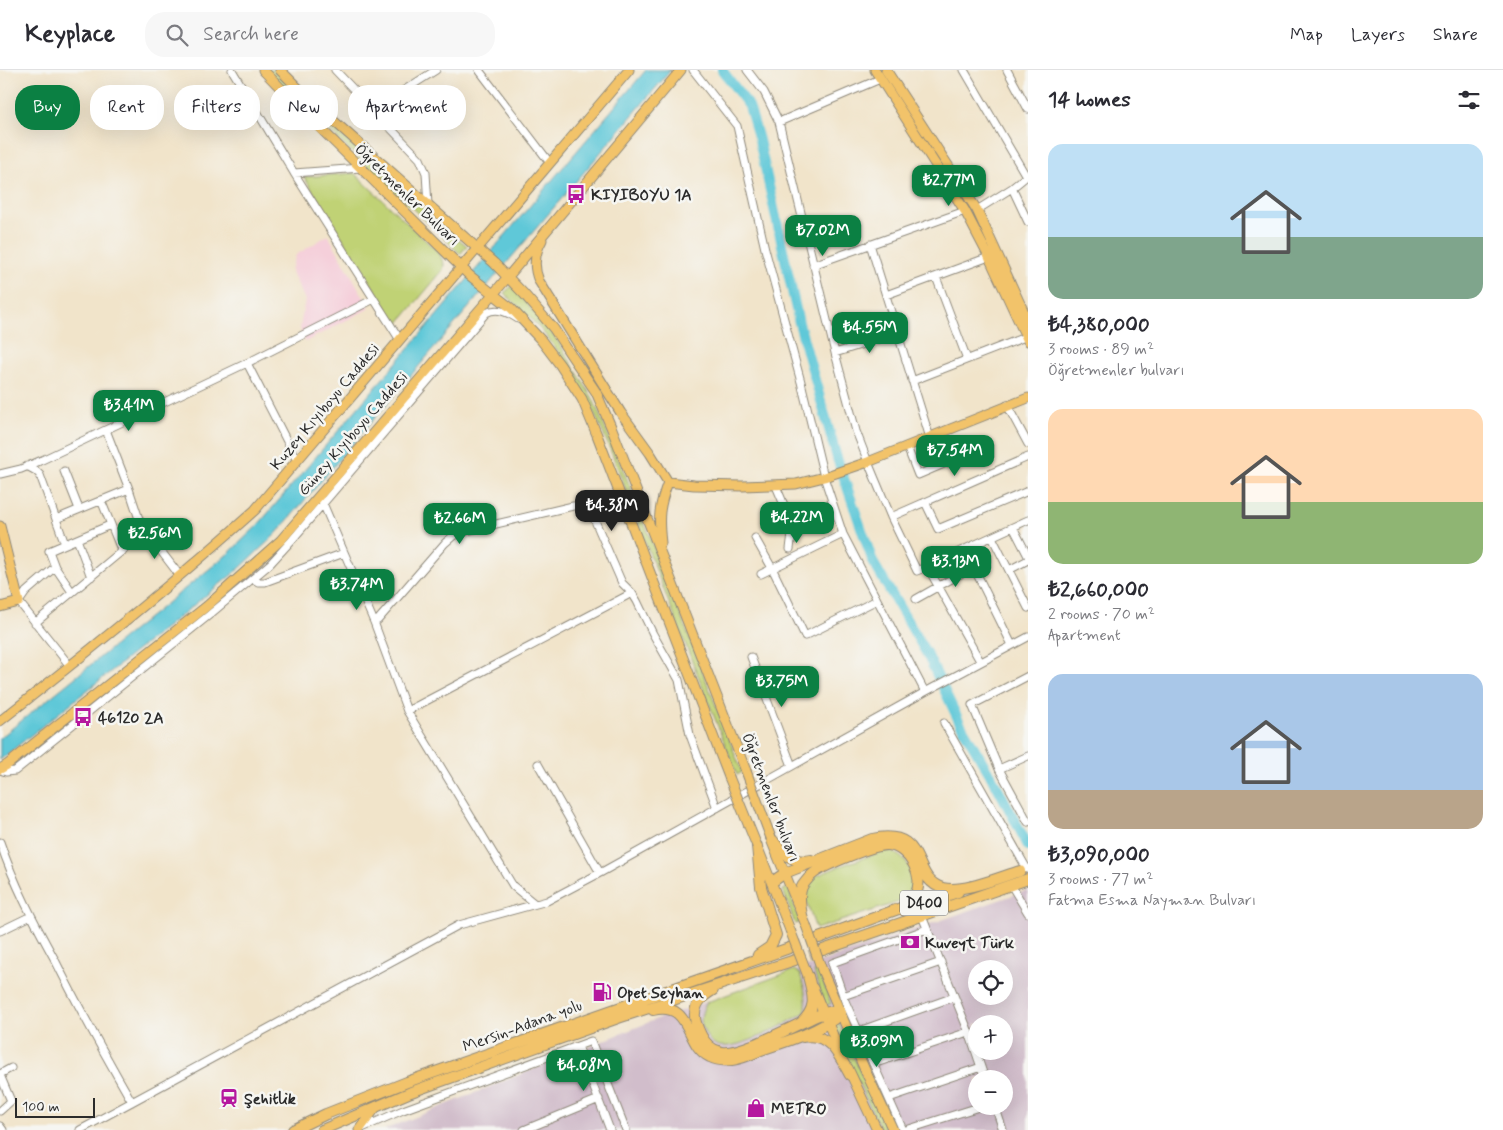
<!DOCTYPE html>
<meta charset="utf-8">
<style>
body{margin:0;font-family:Mynerve,sans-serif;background:#f7f7f7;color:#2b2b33;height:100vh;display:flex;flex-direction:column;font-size:19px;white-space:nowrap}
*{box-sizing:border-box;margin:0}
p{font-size:16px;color:#7c7c81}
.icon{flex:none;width:28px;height:28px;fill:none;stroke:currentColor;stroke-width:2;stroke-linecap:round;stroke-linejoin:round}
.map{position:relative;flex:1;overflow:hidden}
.panel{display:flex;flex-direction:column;background:#fff;width:475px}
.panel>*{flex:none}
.banner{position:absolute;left:15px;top:15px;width:475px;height:45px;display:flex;gap:10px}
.controls{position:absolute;left:968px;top:890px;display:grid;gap:10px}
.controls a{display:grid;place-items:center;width:45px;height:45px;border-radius:50%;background:#fff;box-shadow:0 5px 20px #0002;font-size:25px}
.scale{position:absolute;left:15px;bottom:12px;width:80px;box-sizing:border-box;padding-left:5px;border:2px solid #2b2b2b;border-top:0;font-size:14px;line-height:18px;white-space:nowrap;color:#2b2b2b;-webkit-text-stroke:4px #f6f6f2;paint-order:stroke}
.price{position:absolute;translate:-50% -42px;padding:0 11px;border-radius:10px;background:#0b8043;color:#fff;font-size:16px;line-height:32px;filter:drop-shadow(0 1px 2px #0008)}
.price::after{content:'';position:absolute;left:50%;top:30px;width:15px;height:11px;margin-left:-8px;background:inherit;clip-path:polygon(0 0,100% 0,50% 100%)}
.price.selected{background:#222;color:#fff}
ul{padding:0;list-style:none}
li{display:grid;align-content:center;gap:10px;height:265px;padding:0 20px}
li span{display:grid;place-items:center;height:155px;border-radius:15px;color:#555}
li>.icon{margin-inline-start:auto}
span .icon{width:90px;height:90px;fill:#fffc;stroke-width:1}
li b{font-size:21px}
h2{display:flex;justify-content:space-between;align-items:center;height:60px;padding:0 20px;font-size:21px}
.pill{padding:0 18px;border-radius:20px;background:#fff;box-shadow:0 5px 20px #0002;font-size:18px;line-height:45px}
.pill.selected{background:#0b8043;color:#fff}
header{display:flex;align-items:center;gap:30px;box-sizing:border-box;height:70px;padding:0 25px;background:#fff;border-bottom:1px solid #e1e1e2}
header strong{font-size:24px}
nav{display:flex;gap:28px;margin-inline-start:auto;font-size:18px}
.search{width:350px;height:45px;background:#f7f7f7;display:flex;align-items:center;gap:12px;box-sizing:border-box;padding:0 18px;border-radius:20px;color:#7c7c81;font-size:19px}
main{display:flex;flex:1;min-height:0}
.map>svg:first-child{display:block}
.built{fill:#f5cfda}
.industrial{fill:#d1bdcb;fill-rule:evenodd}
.green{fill:#c0d274;stroke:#767e50}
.water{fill:#5ec8d8;stroke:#447a82}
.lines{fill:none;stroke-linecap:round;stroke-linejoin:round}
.river{stroke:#5ec8d8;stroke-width:10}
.highway-tunnel{stroke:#c9bfaa;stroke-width:10;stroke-dasharray:10 5;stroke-linecap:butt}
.minor-casing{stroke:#8e887a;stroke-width:9}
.major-casing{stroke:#8e887a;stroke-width:11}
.highway-casing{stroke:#8e887a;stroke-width:12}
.minor{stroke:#fff;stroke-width:7}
.major{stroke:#f2c36a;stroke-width:9}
.highway{stroke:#f2c36a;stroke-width:10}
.major-bridge-casing{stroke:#8e887a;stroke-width:11;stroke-linecap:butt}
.major-bridge{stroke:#f2c36a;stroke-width:9}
.labels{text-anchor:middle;stroke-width:5;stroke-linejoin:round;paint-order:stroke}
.shield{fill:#f6f6f2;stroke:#686867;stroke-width:1}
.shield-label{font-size:15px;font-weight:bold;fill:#2b2b2b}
.street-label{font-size:16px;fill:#2b2b2b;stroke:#f6f6f2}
.poi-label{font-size:16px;font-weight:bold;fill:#2b2b2b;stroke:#f6f6f2;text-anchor:start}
</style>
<header>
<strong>Keyplace</strong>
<div class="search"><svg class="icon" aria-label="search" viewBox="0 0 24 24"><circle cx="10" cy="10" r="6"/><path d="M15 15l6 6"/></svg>Search here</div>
<nav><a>Map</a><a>Layers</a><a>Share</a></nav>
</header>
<main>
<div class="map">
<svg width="1028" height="1060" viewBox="0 0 1028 1060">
<rect width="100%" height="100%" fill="#f6f6f2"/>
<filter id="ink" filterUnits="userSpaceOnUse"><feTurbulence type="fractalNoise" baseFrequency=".02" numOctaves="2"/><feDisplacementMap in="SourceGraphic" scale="10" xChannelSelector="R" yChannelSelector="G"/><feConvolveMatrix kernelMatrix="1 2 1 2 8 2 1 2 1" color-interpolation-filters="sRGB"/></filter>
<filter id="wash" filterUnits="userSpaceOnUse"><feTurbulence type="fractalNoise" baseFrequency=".0096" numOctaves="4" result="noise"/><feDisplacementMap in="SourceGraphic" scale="20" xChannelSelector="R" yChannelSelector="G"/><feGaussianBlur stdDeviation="1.12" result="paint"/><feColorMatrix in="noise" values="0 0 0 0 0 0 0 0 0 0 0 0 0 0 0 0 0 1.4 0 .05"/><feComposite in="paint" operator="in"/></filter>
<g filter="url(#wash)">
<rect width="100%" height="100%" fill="#f1e4ca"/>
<!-- built -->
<path class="built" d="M328,165L370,238L305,272L300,258L305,230L291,200L296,185Z"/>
<!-- industrial -->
<path class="industrial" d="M1028,820V1060H384L657,949ZM976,899H1004V926H976ZM976,954H1004V981H976ZM976,1009H1004V1036H976Z"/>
<!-- green -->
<path class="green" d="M268,0H276C305,34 339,63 372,93C403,121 434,150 467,176L460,184L442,166L295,29Z
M354,103L439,183L444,194L443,200L397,255L304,107Z
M512,216L557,270L592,327L629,414L742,702L737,705C708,630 678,556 649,482C626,422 605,355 571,301C553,271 530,246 504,223Z
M887,780C907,787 912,798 915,818L908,829L816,859L805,828L807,817L816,806L840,796Z
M788,818L800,852L795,854L783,820Z
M794,900L800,904C804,917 808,929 805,942C787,954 741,979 720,976C713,975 707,968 704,961C699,950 701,942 707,932Z
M819,900L831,934L825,935L814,902Z
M838,952L885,1057L881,1059L849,993L832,954Z"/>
<!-- water -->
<path class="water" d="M646,0H671L276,464L239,499L0,690V668L229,483L257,456Z"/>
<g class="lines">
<!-- river -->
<path class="river" d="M722,0L749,36L759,70L799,253L837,388L873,492L928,586L960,653L999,720L1028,776"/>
</g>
</g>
<g filter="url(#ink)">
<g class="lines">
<!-- highway-tunnel -->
<path class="highway-tunnel" d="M792,877L819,868
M795,890L823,880"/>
<!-- minor casing -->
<g class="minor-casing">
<path id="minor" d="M232,0L294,103L361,98
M335,0L420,89L426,103L428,135
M479,0L550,93
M693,0L737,56L765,179L801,312L824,407L843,464L925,622L1028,567
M747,0L764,22L779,52L835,283L856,361L868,392L891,447L917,501L1028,450
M964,0L1026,106
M1007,0L1028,39
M373,40L436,0
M779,52L880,9
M294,103L400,270
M1012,118L1028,152
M977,140L1012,118L1028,105
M870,174L930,368
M813,195L965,141
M936,207L967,289
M886,225L989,187
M835,283L898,263
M912,311L1025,267
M1007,335L1028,374
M106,360L129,419L141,455L180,506
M907,377L918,405L946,393
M297,391L247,293L374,229
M27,396L36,401L40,405L65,474
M64,401L79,439
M0,404L21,399L42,390L247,293
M776,416L793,456L790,479
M101,430L122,482
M322,431L374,552L407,641L513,816L535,834
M925,432L938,459L1028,421
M891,447L1028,387
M56,449L129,419
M1013,457L1028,486
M992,467L1028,538
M755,468L772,498L805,566L877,530
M77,469L91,507
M927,496L980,591
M973,496L1012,575
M55,497L26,522L19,532L70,596
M1009,500L1028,490
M761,504L843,464
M253,509L258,512H265L344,483
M72,522L55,497L49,481L110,455
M916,529L987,489
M374,552L378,550L445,473L453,466L462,462L573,436C581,435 587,437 592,444L622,513L632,523L637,531L653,564L679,610L690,665L717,738
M35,553L146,461
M751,587L792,696
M1028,606L972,635L999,699L1028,752
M407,641L632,523
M944,653L1027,799
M538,694L600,803L925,622
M999,699L1028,686
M0,700L6,702L15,701L208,546L270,494L292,470L486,243C497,237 507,242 518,249
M0,772C14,814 34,852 55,890C79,938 105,985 132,1032
M1011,815L1028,843
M922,846L970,965L985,1009
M0,861L31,846
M843,926L941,892
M859,961L954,927
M578,976L610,1060
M873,994L968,962
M0,1004L11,998
M0,1005L11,1031L0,1041
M889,1028L981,997
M995,1036L1003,1060
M0,1056L3,1060
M360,1059L403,1040L591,971L626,1060
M80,1060L459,855L547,831L600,803
M524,1060L599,1029
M903,1060L845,931L832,893L927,859
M906,1060L982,1036"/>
</g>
<!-- major casing -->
<g class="major-casing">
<path id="major" d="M263,0L300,38L469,205L511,238L541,270L560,295L582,329L597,365L729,707
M280,0L308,28L494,193L524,224L554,259L569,282L596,322L612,359L746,701
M875,0L965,141L989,187L1028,271
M886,0L977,140L1028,251
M542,170C534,184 533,197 539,211L621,343L650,383L668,412C659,436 658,447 661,473
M668,412L694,415L743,416L796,414L824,407L868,392L1028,328
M0,456L19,532L0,537
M0,651C87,583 173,514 255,440L629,0
M0,699L7,695L207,536L281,470L501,215L681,0
M772,772L806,855
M759,781L790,860
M822,900L865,1000L893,1060
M813,918L841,984
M848,998L877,1060
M359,1060L376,1037"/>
</g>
<!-- highway casing -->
<g class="highway-casing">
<path id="highway" d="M771,768C781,782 792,794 811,790
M757,776L761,817L776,865L770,877L758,885
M772,812L785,803L872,769C929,757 910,810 943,818C963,823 1000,807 1020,801
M903,840L958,822
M802,845C800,835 798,823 803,815C806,811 810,806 814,803C825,795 875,774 888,775C909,777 926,807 915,825C911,831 906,834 901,838L819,868
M823,880L1028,809
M713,920C703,926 696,932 695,943C694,950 698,959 701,965C705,973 711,980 721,982C741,986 803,950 824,943C829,942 834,941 839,940
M653,940C693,931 684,975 710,987C716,990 724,991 732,990C742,989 752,984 761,980C788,971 818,962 841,944
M801,953C818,937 813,926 808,906
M803,967C829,961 840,987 850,1005
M293,1060L326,1044L407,1012L792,877
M322,1060L411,1022L618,948L795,890"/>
</g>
<!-- minor -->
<use href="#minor" class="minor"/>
<!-- major -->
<use href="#major" class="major"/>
<!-- highway -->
<use href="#highway" class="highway"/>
<!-- major-bridge casing -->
<g class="major-bridge-casing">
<path id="major-bridge" d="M746,701L771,768
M729,707L757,776
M806,855L822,900
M790,860L808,906"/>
</g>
<!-- major-bridge -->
<use href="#major-bridge" class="major-bridge"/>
</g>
</g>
<!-- icons -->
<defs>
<g id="bus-bare" transform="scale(1.5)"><path d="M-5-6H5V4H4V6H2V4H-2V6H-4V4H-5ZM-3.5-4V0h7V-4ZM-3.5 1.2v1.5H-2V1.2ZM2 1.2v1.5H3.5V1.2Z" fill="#b5179e" stroke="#f6f6f2" stroke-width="2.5" paint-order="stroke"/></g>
<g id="bank-bare" transform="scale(1.5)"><path d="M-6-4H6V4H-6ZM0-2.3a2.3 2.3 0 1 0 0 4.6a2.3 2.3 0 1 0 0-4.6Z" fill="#b5179e" stroke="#f6f6f2" stroke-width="2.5" paint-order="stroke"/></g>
<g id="fuel-bare" transform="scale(1.5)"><path d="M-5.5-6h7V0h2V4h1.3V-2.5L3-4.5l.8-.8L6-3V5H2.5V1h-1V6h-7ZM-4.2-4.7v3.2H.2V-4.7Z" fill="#b5179e" stroke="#f6f6f2" stroke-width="2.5" paint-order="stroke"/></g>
<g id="station-bare" transform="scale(1.5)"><path d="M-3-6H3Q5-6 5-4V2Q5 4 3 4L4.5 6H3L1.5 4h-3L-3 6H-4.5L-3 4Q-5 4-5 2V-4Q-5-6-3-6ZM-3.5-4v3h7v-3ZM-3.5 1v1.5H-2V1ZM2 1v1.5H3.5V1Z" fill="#b5179e" stroke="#f6f6f2" stroke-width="2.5" paint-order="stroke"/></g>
<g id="shop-bare" transform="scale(1.5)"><path d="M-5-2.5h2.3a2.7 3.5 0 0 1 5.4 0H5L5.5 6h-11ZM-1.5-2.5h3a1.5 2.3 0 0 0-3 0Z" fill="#b5179e" stroke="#f6f6f2" stroke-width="2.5" paint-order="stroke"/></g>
</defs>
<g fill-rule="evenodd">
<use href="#bus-bare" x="576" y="124"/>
<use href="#bus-bare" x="83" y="647"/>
<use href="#bank-bare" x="910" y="872"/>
<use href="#fuel-bare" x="602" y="922"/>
<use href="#station-bare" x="229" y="1028"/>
<use href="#shop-bare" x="756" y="1038"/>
</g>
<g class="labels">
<!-- shield labels -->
<rect class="shield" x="900" y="820.5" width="48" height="25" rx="4"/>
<g class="shield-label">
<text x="924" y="838">D400</text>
</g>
<!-- street labels -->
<g class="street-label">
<text transform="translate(408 124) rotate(44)" y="6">Öğretmenler Bulvarı</text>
<text transform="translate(324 336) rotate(-50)" y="6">Kuzey Kıyıboyu Caddesi</text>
<text transform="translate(352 363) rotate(-49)" y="6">Güney Kıyıboyu Caddesi</text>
<text transform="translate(772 727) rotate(69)" y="6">Öğretmenler bulvarı</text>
<text transform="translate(522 955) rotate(-20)" y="6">Mersin-Adana yolu</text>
</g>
<!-- poi labels -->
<g class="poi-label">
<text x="591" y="130">KIYIBOYU 1A</text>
<text x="98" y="653">46120 2A</text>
<text x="925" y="878">Kuveyt Türk</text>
<text x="617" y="928">Opet Seyhan</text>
<text x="244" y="1034">Şehitlik</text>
<text x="771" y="1044">METRO</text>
</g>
</g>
</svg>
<div class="controls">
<a><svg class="icon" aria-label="locate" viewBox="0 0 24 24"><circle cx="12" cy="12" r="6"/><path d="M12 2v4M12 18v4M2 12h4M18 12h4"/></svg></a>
<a>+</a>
<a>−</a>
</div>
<div class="scale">100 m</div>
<b class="price" style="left:949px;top:137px">₺2.77M</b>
<b class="price" style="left:823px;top:187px">₺7.02M</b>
<b class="price" style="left:870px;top:284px">₺4.55M</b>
<b class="price" style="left:129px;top:362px">₺3.41M</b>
<b class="price" style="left:955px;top:407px">₺7.54M</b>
<b class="price selected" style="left:612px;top:462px">₺4.38M</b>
<b class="price" style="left:797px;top:474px">₺4.22M</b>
<b class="price" style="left:460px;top:475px">₺2.66M</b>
<b class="price" style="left:155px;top:490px">₺2.56M</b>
<b class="price" style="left:956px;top:518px">₺3.13M</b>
<b class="price" style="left:357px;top:541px">₺3.74M</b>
<b class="price" style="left:782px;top:638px">₺3.75M</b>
<b class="price" style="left:877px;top:998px">₺3.09M</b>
<b class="price" style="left:584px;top:1022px">₺4.08M</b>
<div class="banner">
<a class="pill selected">Buy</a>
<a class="pill">Rent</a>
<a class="pill">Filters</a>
<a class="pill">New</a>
<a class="pill">Apartment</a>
</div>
</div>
<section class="panel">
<h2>14 homes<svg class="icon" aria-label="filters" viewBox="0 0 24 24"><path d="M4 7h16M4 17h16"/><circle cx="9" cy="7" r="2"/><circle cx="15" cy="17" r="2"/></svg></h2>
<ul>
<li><span style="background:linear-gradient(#bfe0f5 60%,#7fa58c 0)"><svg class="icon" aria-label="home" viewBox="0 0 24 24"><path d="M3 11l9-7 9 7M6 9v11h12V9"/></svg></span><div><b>₺4,380,000</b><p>3 rooms · 89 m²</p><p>Öğretmenler bulvarı</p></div></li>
<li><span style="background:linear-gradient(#ffd9b3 60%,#8fb573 0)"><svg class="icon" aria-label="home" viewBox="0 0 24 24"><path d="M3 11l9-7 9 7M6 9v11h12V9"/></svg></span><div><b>₺2,660,000</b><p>2 rooms · 70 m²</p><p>Apartment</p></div></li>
<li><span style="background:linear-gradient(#a9c7e8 75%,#b9a48a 0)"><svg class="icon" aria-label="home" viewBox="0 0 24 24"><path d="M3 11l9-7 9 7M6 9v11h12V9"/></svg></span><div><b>₺3,090,000</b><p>3 rooms · 77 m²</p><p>Fatma Esma Nayman Bulvarı</p></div></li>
</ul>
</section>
</main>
